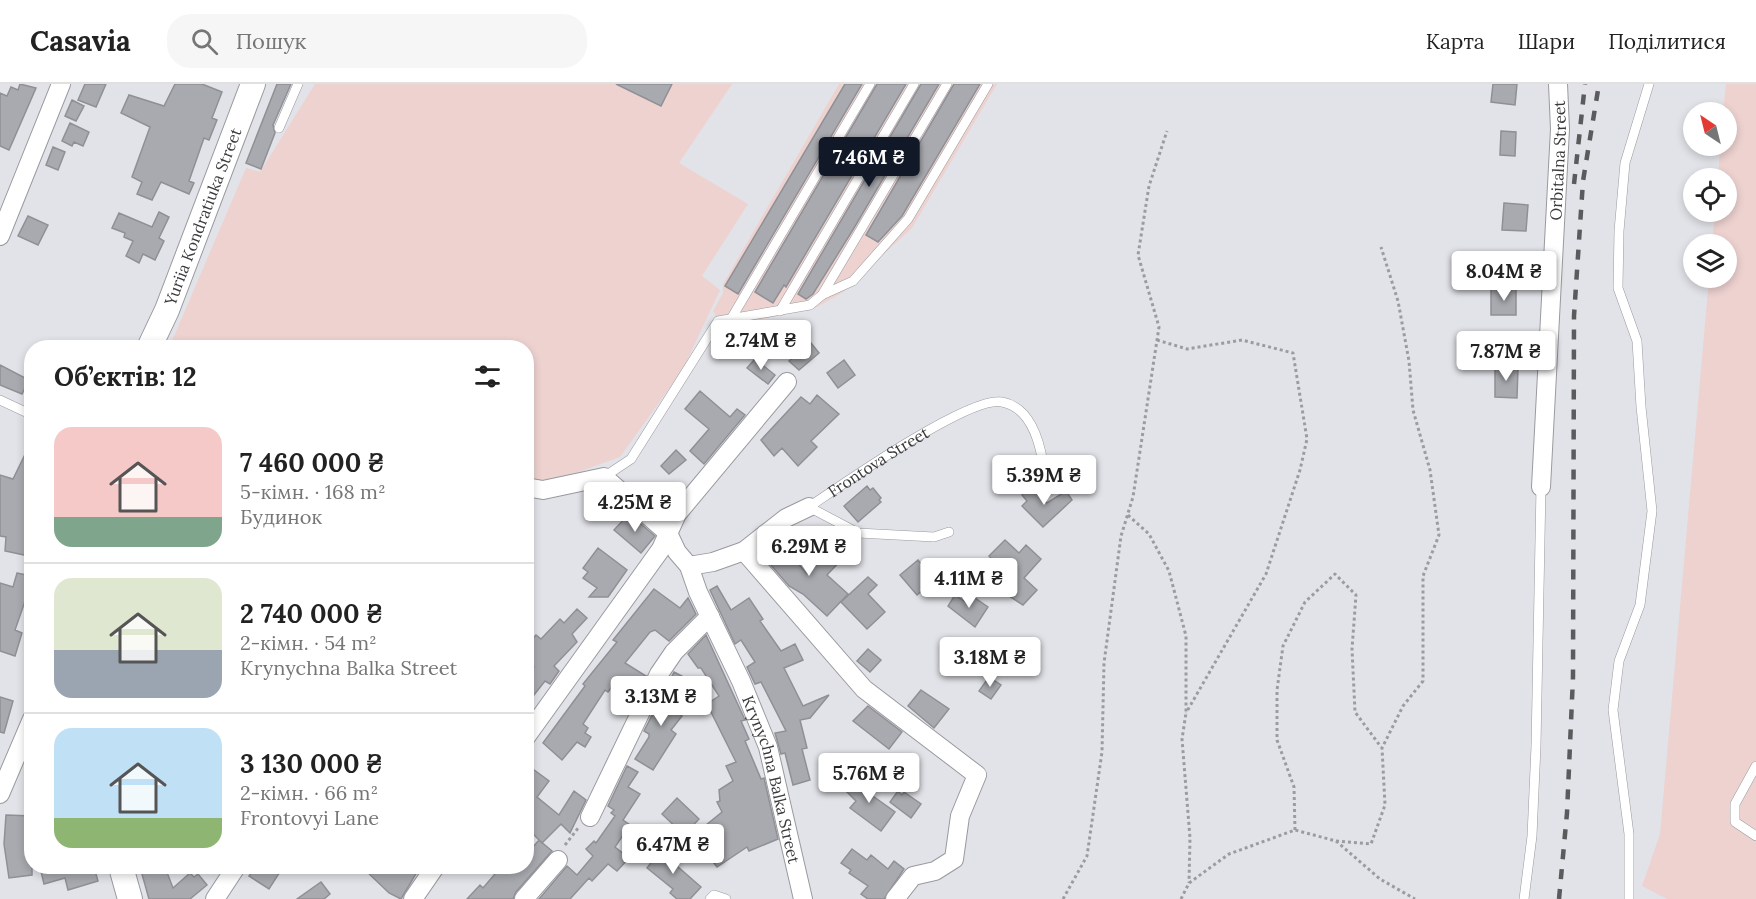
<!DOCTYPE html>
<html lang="uk">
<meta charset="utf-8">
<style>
body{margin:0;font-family:Lora,serif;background:#f6f6f6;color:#222;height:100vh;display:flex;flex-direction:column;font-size:22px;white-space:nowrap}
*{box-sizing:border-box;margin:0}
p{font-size:20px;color:#767676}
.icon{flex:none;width:33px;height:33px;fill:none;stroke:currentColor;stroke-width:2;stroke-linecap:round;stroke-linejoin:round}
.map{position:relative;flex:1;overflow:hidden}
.side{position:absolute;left:24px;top:256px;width:510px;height:534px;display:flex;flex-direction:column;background:#fff;border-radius:24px;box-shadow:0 3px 9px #0003}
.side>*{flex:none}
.needle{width:39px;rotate:325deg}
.buttons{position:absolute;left:1683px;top:18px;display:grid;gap:12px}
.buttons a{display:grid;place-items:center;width:54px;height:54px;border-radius:50%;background:#fff;box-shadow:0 3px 9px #0003;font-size:30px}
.price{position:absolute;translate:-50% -51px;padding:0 14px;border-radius:6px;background:#fff;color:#222;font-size:20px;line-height:39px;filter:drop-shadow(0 2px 3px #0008)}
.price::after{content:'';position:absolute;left:50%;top:36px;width:18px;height:14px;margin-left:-9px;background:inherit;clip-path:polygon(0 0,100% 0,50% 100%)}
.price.current{background:#111827;color:#fff}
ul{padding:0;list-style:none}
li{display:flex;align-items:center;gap:18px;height:150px;padding:0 30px}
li+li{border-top:2px solid #e0e0e0}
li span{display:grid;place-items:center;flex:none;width:168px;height:120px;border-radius:18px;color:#555}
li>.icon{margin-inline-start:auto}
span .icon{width:72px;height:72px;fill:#fffc;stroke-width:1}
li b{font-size:26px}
h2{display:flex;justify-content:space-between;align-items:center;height:72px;padding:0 30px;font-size:26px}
header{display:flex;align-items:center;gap:36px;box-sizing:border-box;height:84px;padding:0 30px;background:#fff;border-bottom:2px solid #e0e0e0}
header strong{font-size:28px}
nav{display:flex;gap:33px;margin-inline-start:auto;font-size:21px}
.search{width:420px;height:54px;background:#f6f6f6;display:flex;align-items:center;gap:15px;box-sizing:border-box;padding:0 21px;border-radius:24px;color:#767676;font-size:22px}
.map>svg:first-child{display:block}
.industrial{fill:#edd2d0}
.building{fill:#a9aaaf;stroke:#8f9095;stroke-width:1.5}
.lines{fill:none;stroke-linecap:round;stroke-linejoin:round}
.lane-casing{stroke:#999a9f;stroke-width:10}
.street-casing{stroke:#999a9f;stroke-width:20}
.secondary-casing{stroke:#999a9f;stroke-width:26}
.path{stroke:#9c9ca0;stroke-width:3;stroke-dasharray:3 3;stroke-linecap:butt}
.lane{stroke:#fff;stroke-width:9}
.street{stroke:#fff;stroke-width:18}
.secondary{stroke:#fff;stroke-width:24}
.rail{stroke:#5b5b5d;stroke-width:4.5;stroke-dasharray:10 10;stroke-linecap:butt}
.labels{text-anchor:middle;stroke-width:4.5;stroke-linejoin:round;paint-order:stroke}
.street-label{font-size:16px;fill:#3a3a3c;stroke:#fff}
</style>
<header>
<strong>Casavia</strong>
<div class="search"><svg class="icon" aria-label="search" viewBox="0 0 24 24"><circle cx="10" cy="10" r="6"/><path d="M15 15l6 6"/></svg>Пошук</div>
<nav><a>Карта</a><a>Шари</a><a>Поділитися</a></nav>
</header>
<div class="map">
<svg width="1756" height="815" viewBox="0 0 1756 815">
<rect width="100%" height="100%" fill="#e2e3e8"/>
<!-- industrial -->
<path class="industrial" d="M315,0H732L679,79L748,120L702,192L720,206L683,285L620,373L542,401L527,398L526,264H169L246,84L260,88Z
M839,0H997L912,144L842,209L817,223L722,244L713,227L723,209V200Z
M1726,0H1756V815H1667L1642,802L1660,750L1709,194H1726V160H1712L1715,128H1726V94H1718L1720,62H1726V28H1723Z"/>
<!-- building -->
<path class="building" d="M20,0L36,4L9,66L0,62V9L7,12L11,3L18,6Z
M85,0H106L96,23L78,16Z
M175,0H202L222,8L212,34L217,36L209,56L204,54L189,97L194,99L189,110L161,98L152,116L137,110L142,98L132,93L150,43L121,29L129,11L164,22Z
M277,0H291L273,41L275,49L261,85L246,79Z
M616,0H672L661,22Z
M845,0H862L738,210L725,202Z
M877,0H906L786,203L784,201L773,219L755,208Z
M921,0H939L854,144L813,210L806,215L798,210Z
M954,0H980L902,132L878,158L866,151Z
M1493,0H1517L1515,21L1491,18Z
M72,16L84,22L76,37L65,32Z
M70,39L89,48L83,62L74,58L72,62L62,57Z
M1501,47L1516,48L1515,72L1500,71Z
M53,63L65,68L58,86L46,81Z
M1504,119L1528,121L1526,147L1502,146Z
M159,128L169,133L159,154L164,157L155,176L143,170L139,179L126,172L133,157L124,153L125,149L112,144L119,129L152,143Z
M28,132L48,141L38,161L18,152Z
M1491,204H1516V231H1491Z
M811,259L819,269L799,286L789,277Z
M755,275L775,291L768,300L747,284Z
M844,276L855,291L838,304L827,289Z
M0,281L29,296L22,310L0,301Z
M1495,283L1518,284L1517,314L1495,313Z
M700,307L730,333L737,325L745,331L704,380L690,367L709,345L685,325Z
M817,311L839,330L811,357L817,363L798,382L782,364L774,372L761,356L801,313L810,320Z
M32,356V456L29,472L5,467L6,453L0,452V391L13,395Z
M676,366L686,376L669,390L661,382Z
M1063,373L1069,388L1057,393L1051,378Z
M867,402L870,406L873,404L881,414L879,416L881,418L858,438L844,422Z
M1031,402L1047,419L1066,407L1072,416L1043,443L1022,422L1027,417L1022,411Z
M629,430L655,452L641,469L614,446Z
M777,455L807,490L832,464L843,474L827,491L848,510L827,532L803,510L789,502L765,474L770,470L766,464Z
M1005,456L1019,469L1026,461L1041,475L1024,494L1037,506L1023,521L1009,512L989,491L998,482L989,472Z
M598,464L627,486L608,513H589L597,504L583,494L588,488L583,484Z
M918,476L927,487L936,480L944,488L917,511L900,491Z
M17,489L32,492V497L15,546L22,549L15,572L0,567V499L13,503Z
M868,493L877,501L868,510L885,528L867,545L841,518Z
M717,502L731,526L749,514L763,535L760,537L781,567L795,560L803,576L784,584L803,622L829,611L810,634L800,636L807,664L802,665L810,696L793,701L785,669L781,670L775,649L786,647L761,598L755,600L747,583L755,578L741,556L735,560L710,506Z
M654,505L680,524L688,514L696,530L669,557L655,546L650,548L625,579L646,592L637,609L630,604L627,608L615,599L608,608L605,606L583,640L588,644L585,649L591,653L585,663L577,658L562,676L543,659L585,602L583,600L617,558L613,556Z
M955,511L967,519L972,512L988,523L975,543L948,522Z
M577,525L587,534L572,550L577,558L554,582L559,587L550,600L545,597L526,621V593L534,583L526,576V561L536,551L541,555L560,535L564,539Z
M706,551L745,636L741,637L749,655L745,657L761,695L764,694L778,755L749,767L747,763L717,783L707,770L718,761L705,742L722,728L717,718L720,717L719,706L733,697L726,682L736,678L707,620L719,612L701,584H698L688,570Z
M868,565L881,576L870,588L857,577Z
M674,588L682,592L670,618L682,627L680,630L682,632L671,646L676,650L653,686L635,675L649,653V650L644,647Z
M989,593L1001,601L991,615L979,607Z
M921,606L949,625L934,644L908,622Z
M0,613L13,617L4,649L0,648Z
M868,622L902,648L889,665L853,637Z
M526,680L549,697L537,713L559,731L574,707L586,716L570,749L561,740L542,759L526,743Z
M627,682L638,688L628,703L640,710L623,736L630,741L615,763L629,774L617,787L608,780L592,797L589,794L570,815H539L567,782L577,791L593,772L586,765L594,757L596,759L615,732L611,729L614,726L608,722Z
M862,690L870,698L863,705L895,728L881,747L850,724L856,717L845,706Z
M898,707L902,711L904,708L921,720L911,734L890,718Z
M677,714L699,735L684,751L662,730Z
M6,731L32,732V791L9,794L4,760Z
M539,756L552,767L516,808L513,815H467L480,801L483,804L501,783H526V771Z
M664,762L681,776L677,782L701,803L690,815H677L670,809L673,805L647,784Z
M852,765L867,776L871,771L888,785L894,777L904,785L884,815H868L861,810L868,802L849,789L851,786L841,779Z
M40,783H94L98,797L68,806L65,794L44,800Z
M140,783H165L173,804L190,789L194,793L198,790L207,801L190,815H149Z
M255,783H283L269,805L249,792Z
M362,783H420L401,815L389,809Z
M321,798L330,810L324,815H297Z"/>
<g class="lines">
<!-- lane casing -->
<g class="lane-casing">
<g id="lane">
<path d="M279,44L298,0"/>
<path d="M822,211L947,0"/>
<path d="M780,227L914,0"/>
<path d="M731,235L870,0"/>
<path d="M0,316L32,331"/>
<path d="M604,393L631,375L718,237L810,221L822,211L853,197L908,135L988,0"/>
<path id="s1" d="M949,448L934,453L858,449L809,423C840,402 970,311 1002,318C1029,323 1039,355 1043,379"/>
<path d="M1756,682L1735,720V738L1756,752"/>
<path d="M710,815L714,811L726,815"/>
<path d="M1524,815L1532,752L1536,662L1541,403"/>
<path d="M1629,815V750L1613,626L1619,577L1640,521L1652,427L1641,323L1637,257L1618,204L1619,147L1625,79L1649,0"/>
</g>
</g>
<!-- street casing -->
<g class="street-casing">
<g id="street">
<path d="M0,152L61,0"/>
<path id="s2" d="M526,403L543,406L604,393L668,449L677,468L689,482L698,508L741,597L768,663L803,815"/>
<path id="s3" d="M1541,403L1560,45L1558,0"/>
<path d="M744,467L864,605L977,691L960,732L954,775L935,787L913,792L895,815"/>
<path d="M689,482L713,478L744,467L786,434L809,423"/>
<path d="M526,653L661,465L677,430L787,298"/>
<path d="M0,710L32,635"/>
<path d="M590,733L659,590L674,568L710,532"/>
<path d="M215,815L236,783"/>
<path d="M413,815L435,783"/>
<path d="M524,815L558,776"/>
</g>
</g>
<!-- secondary casing -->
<g class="secondary-casing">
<g id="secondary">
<path id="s4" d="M149,264L167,226L253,0"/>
<path d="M121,783L130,815"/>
</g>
</g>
<!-- path -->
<path class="path" d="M1157,256L1187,265L1242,256L1293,269L1307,355L1300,386L1266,490L1186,629
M1128,431L1149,450L1169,487L1186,552V629L1182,655L1190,754L1189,799
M1295,746L1294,703L1277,656V606L1283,562L1305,518L1335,490L1356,511L1352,565L1355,628L1381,663
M1336,757L1371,760L1385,721L1382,664L1403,622L1423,597V492L1439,451L1430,386L1413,326L1409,277L1398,217L1381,163
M565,761L579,743
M1063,815L1087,772L1102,668L1104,579L1121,452L1133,413L1159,243L1138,171L1149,102L1167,47
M1181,815L1189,799L1229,770L1295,746L1336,757L1380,795L1415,815"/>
<!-- lane -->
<use href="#lane" class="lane"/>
<!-- street -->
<use href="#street" class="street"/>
<!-- secondary -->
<use href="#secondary" class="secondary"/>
<!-- rail -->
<path class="rail" d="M1574,100L1585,0
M1559,815L1567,729L1573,593L1574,232L1583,97L1599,0"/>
</g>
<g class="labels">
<!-- street labels -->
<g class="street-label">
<text dy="6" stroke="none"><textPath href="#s3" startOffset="327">Orbitalna Street</textPath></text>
<text dy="6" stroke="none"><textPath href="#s4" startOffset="142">Yuriia Kondratiuka Street</textPath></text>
<text dy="6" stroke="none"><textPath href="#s1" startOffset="230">Frontova Street</textPath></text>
<text dy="6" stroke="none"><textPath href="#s2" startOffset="434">Krynychna Balka Street</textPath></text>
</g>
</g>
</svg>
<div class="buttons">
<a><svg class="needle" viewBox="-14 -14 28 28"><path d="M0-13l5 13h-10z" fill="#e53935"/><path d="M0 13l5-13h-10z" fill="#767676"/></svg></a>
<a><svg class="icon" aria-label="locate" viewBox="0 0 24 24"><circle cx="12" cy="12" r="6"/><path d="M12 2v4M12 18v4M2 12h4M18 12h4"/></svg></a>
<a><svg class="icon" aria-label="layers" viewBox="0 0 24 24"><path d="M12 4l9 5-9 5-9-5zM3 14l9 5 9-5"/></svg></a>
</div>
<b class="price current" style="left:869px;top:104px">7.46M ₴</b>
<b class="price" style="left:1504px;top:218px">8.04M ₴</b>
<b class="price" style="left:761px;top:287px">2.74M ₴</b>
<b class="price" style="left:1506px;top:298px">7.87M ₴</b>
<b class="price" style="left:1044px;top:422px">5.39M ₴</b>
<b class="price" style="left:635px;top:449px">4.25M ₴</b>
<b class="price" style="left:809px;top:493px">6.29M ₴</b>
<b class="price" style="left:969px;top:525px">4.11M ₴</b>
<b class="price" style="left:990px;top:604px">3.18M ₴</b>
<b class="price" style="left:661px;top:643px">3.13M ₴</b>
<b class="price" style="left:869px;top:720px">5.76M ₴</b>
<b class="price" style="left:673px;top:791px">6.47M ₴</b>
<section class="side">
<h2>Об’єктів: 12<svg class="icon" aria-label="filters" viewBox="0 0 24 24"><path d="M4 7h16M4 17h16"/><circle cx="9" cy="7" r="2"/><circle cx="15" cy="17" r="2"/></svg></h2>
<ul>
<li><span style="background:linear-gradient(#f6c9c9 75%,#7fa58c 0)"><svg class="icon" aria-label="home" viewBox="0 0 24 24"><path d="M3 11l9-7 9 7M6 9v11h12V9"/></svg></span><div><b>7 460 000 ₴</b><p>5-кімн. · 168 m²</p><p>Будинок</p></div></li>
<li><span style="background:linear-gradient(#dfe7d0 60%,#9aa5b1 0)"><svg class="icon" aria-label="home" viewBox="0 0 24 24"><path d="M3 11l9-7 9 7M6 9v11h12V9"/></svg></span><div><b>2 740 000 ₴</b><p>2-кімн. · 54 m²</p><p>Krynychna Balka Street</p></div></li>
<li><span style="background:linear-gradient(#bfe0f5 75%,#8fb573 0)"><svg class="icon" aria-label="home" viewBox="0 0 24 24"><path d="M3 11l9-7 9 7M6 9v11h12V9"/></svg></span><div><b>3 130 000 ₴</b><p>2-кімн. · 66 m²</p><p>Frontovyi Lane</p></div></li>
</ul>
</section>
</div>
